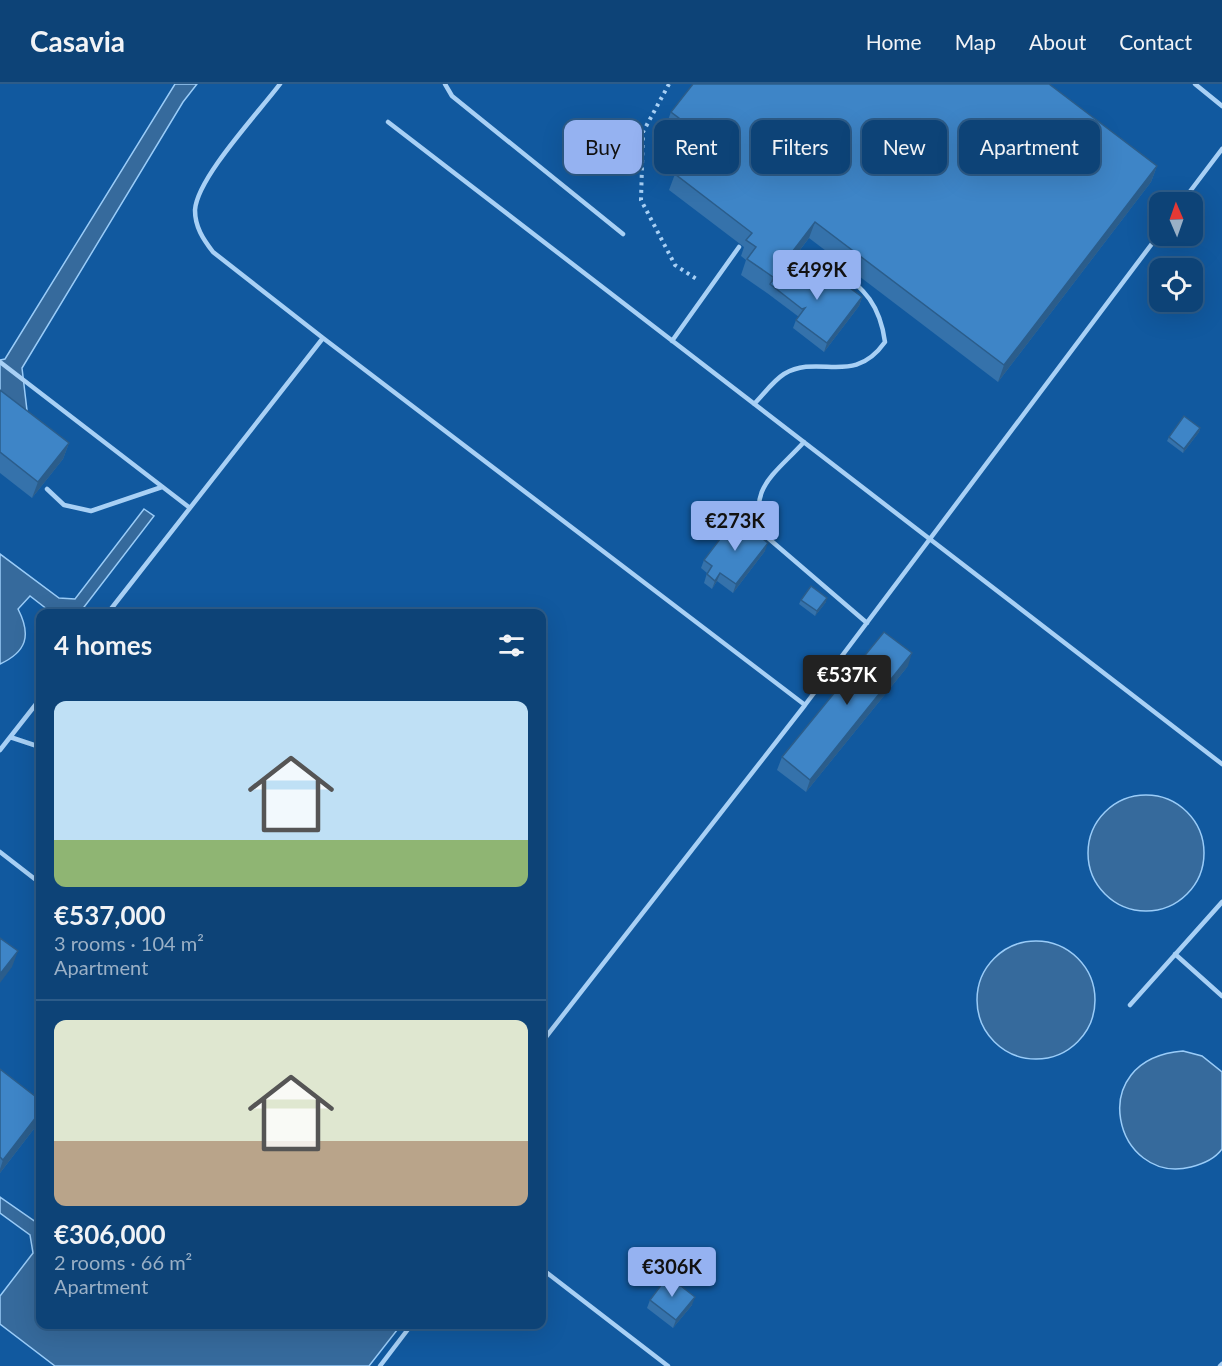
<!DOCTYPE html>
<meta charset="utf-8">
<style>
body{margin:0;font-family:Lato,sans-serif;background:#1b4e7f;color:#f1f3f6;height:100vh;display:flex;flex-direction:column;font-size:22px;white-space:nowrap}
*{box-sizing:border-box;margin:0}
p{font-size:20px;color:#9ab0c6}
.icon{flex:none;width:33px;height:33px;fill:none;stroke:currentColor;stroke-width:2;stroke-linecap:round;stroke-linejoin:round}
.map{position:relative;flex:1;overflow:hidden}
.drawer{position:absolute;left:36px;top:525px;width:510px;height:720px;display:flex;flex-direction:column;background:#0d4377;border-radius:12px;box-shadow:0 6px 24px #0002,0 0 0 2px #2d5c89}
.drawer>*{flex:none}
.banner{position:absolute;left:564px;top:36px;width:567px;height:54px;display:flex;gap:12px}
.needle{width:39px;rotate:358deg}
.buttons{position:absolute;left:1149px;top:108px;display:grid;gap:12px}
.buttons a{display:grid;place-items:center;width:54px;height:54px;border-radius:12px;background:#0d4377;box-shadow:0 6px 24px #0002,0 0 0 2px #2d5c89;font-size:30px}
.price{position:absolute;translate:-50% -51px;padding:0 14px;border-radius:6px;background:#95b2f1;color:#111;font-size:20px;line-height:39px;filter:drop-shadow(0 2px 3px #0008)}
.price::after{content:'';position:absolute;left:50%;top:36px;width:18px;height:14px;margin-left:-9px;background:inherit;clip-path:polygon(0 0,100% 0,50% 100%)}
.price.current{background:#222;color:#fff}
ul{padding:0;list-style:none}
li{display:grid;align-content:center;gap:12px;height:318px;padding:0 18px}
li+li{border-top:2px solid #2d5c89}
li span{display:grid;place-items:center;height:186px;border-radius:12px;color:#555}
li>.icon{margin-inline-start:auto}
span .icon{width:108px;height:108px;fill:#fffc;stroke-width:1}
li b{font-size:26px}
h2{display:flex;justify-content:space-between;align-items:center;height:72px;padding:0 18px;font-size:26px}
.tag{padding:0 21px;border-radius:12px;background:#0d4377;box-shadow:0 6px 24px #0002,0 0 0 2px #2d5c89;font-size:21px;line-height:54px}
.tag.current{background:#95b2f1;color:#111}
header{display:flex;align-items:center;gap:36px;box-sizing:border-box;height:84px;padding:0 30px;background:#0d4377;border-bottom:2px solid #2d5c89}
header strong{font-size:28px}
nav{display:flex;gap:33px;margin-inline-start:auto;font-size:21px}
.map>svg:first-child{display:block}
.water{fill:#366a9c;stroke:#9accf8;stroke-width:1.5}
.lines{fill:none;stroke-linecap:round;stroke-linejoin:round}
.path{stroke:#a8d0f5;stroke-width:4;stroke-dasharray:3 4.5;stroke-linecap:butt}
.service{stroke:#a8d0f5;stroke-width:4.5}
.wall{fill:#3572ab}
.shaded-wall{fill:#2b5d8b}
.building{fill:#3e85c7;stroke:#2b5d8b;stroke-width:1.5}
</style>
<header>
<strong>Casavia</strong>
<nav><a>Home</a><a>Map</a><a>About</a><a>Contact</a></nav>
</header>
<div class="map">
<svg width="1222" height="1282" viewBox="0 0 1222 1282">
<rect width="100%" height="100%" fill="#11599f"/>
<!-- water -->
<path class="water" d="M175,0H197L183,18L22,284L28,335L0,326V276L5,275Z
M144,425L154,432L81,527L52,529L30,512L18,525C32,552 26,568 0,580V470L59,514L75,515Z
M1088 769a58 58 0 1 1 116 0a58 58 0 1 1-116 0Z
M977 916a59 59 0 1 1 118 0a59 59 0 1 1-118 0Z
M1183,967L1202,972L1222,988V1065C1215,1075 1203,1080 1191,1083C1115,1102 1082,975 1183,967Z
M0,1113L40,1141V1240L401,1241L369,1282H55L0,1240V1212L33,1169L30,1151L0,1129Z"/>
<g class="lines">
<!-- path -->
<path class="path" d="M669,0L643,48L641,116L675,181L698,196"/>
<!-- service -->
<path class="service" d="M445,0L452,12L623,150
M1195,0L1222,22
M388,38L1222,680
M1182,118L1222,65
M323,254L805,621L542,958
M672,257L739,163
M0,278L190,424
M754,320C763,311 773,297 784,290C820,269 853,303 885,258C880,221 865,205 836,184
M804,358C774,391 743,407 768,454L867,539
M47,405L64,421L91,427L162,403
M107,530L323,254L213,168C203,155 195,143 195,126C197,94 259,28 280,0
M805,621L1160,149
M10,653L40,663
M0,666L40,615
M0,768L40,799
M1175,870L1222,912
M1130,921L1222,818
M542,1185L668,1282
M380,1282L412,1240
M1220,1282L1222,1280"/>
</g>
<!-- wall -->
<path class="wall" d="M671,28L1157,82L1151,98L998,298L809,154L797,170V181L791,189L816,207L862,213L859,222L824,268L793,244L796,236L799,233L767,209L741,191L746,176L741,172L744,163L669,106L675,90L694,66L665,44Z
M0,306L69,359L63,375L32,414L0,389Z
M1200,344L1199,348L1183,369L1167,357L1169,353Z
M765,467L733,509L717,497L712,505L704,499L707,489L701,484L704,476Z
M801,516L826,518L815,532L799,520Z
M908,582L806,708L777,686L782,673Z
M0,985L40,1037L0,1089Z
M650,1216L692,1221L673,1244L647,1224Z"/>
<!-- shaded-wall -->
<path class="shaded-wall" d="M1157,82L1151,98L998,298L1004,281Z
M815,138L809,154L772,202L770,200L773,193Z
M800,173L797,181L786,195L789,187Z
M862,213L859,222L824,268L827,259Z
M1200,344L1199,348L1183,369L1184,365Z
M69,359L63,375L32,414L38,398Z
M768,459L765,467L733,509L736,500Z
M720,489L717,497L712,505L715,497Z
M827,514L826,518L815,532L817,527Z
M912,569L908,582L806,708L810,696Z
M18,867L12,883L0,899V890Z
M40,1028V1037L0,1089V1085L3,1076Z
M695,1213L692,1221L673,1244L676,1236Z"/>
<!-- building -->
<path class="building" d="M693,0H1049L1157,82L1004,281L815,138L773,193L747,175L756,163L746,156L752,149L675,90L704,53L671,28Z
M794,168L800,173L789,187L816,207L831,190L862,213L827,259L796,236L805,224L802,225L770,200Z
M0,306L69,359L38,398L0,368Z
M1184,332L1200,344L1184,365L1169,353Z
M736,434L768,459L736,500L720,489L715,497L707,490L712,482L704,476Z
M811,502L827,514L817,527L801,516Z
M884,548L912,569L810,696L782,673Z
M0,854L18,867L0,890Z
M0,985L40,1016V1028L3,1076L0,1073Z
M668,1192L695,1213L676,1236L650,1216Z"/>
</svg>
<div class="buttons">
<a><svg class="needle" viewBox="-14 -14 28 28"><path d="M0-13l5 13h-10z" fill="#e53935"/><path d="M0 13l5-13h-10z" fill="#9ab0c6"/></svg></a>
<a><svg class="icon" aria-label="locate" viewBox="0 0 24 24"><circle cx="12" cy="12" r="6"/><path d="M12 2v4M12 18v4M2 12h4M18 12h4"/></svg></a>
</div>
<b class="price" style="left:817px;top:217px">€499K</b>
<b class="price" style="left:735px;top:468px">€273K</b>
<b class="price current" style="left:847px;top:622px">€537K</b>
<b class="price" style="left:672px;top:1214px">€306K</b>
<div class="banner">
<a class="tag current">Buy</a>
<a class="tag">Rent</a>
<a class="tag">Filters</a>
<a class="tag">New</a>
<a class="tag">Apartment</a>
</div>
<section class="drawer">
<h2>4 homes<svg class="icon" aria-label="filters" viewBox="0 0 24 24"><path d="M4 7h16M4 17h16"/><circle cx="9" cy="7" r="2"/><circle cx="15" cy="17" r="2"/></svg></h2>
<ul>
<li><span style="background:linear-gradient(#bfe0f5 75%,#8fb573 0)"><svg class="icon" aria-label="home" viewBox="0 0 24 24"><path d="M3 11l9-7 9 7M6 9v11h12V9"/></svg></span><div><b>€537,000</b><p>3 rooms · 104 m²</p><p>Apartment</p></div></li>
<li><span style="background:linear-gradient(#dfe7d0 65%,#b9a48a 0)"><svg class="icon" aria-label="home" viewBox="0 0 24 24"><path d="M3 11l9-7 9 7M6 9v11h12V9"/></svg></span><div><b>€306,000</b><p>2 rooms · 66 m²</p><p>Apartment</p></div></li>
</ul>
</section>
</div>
